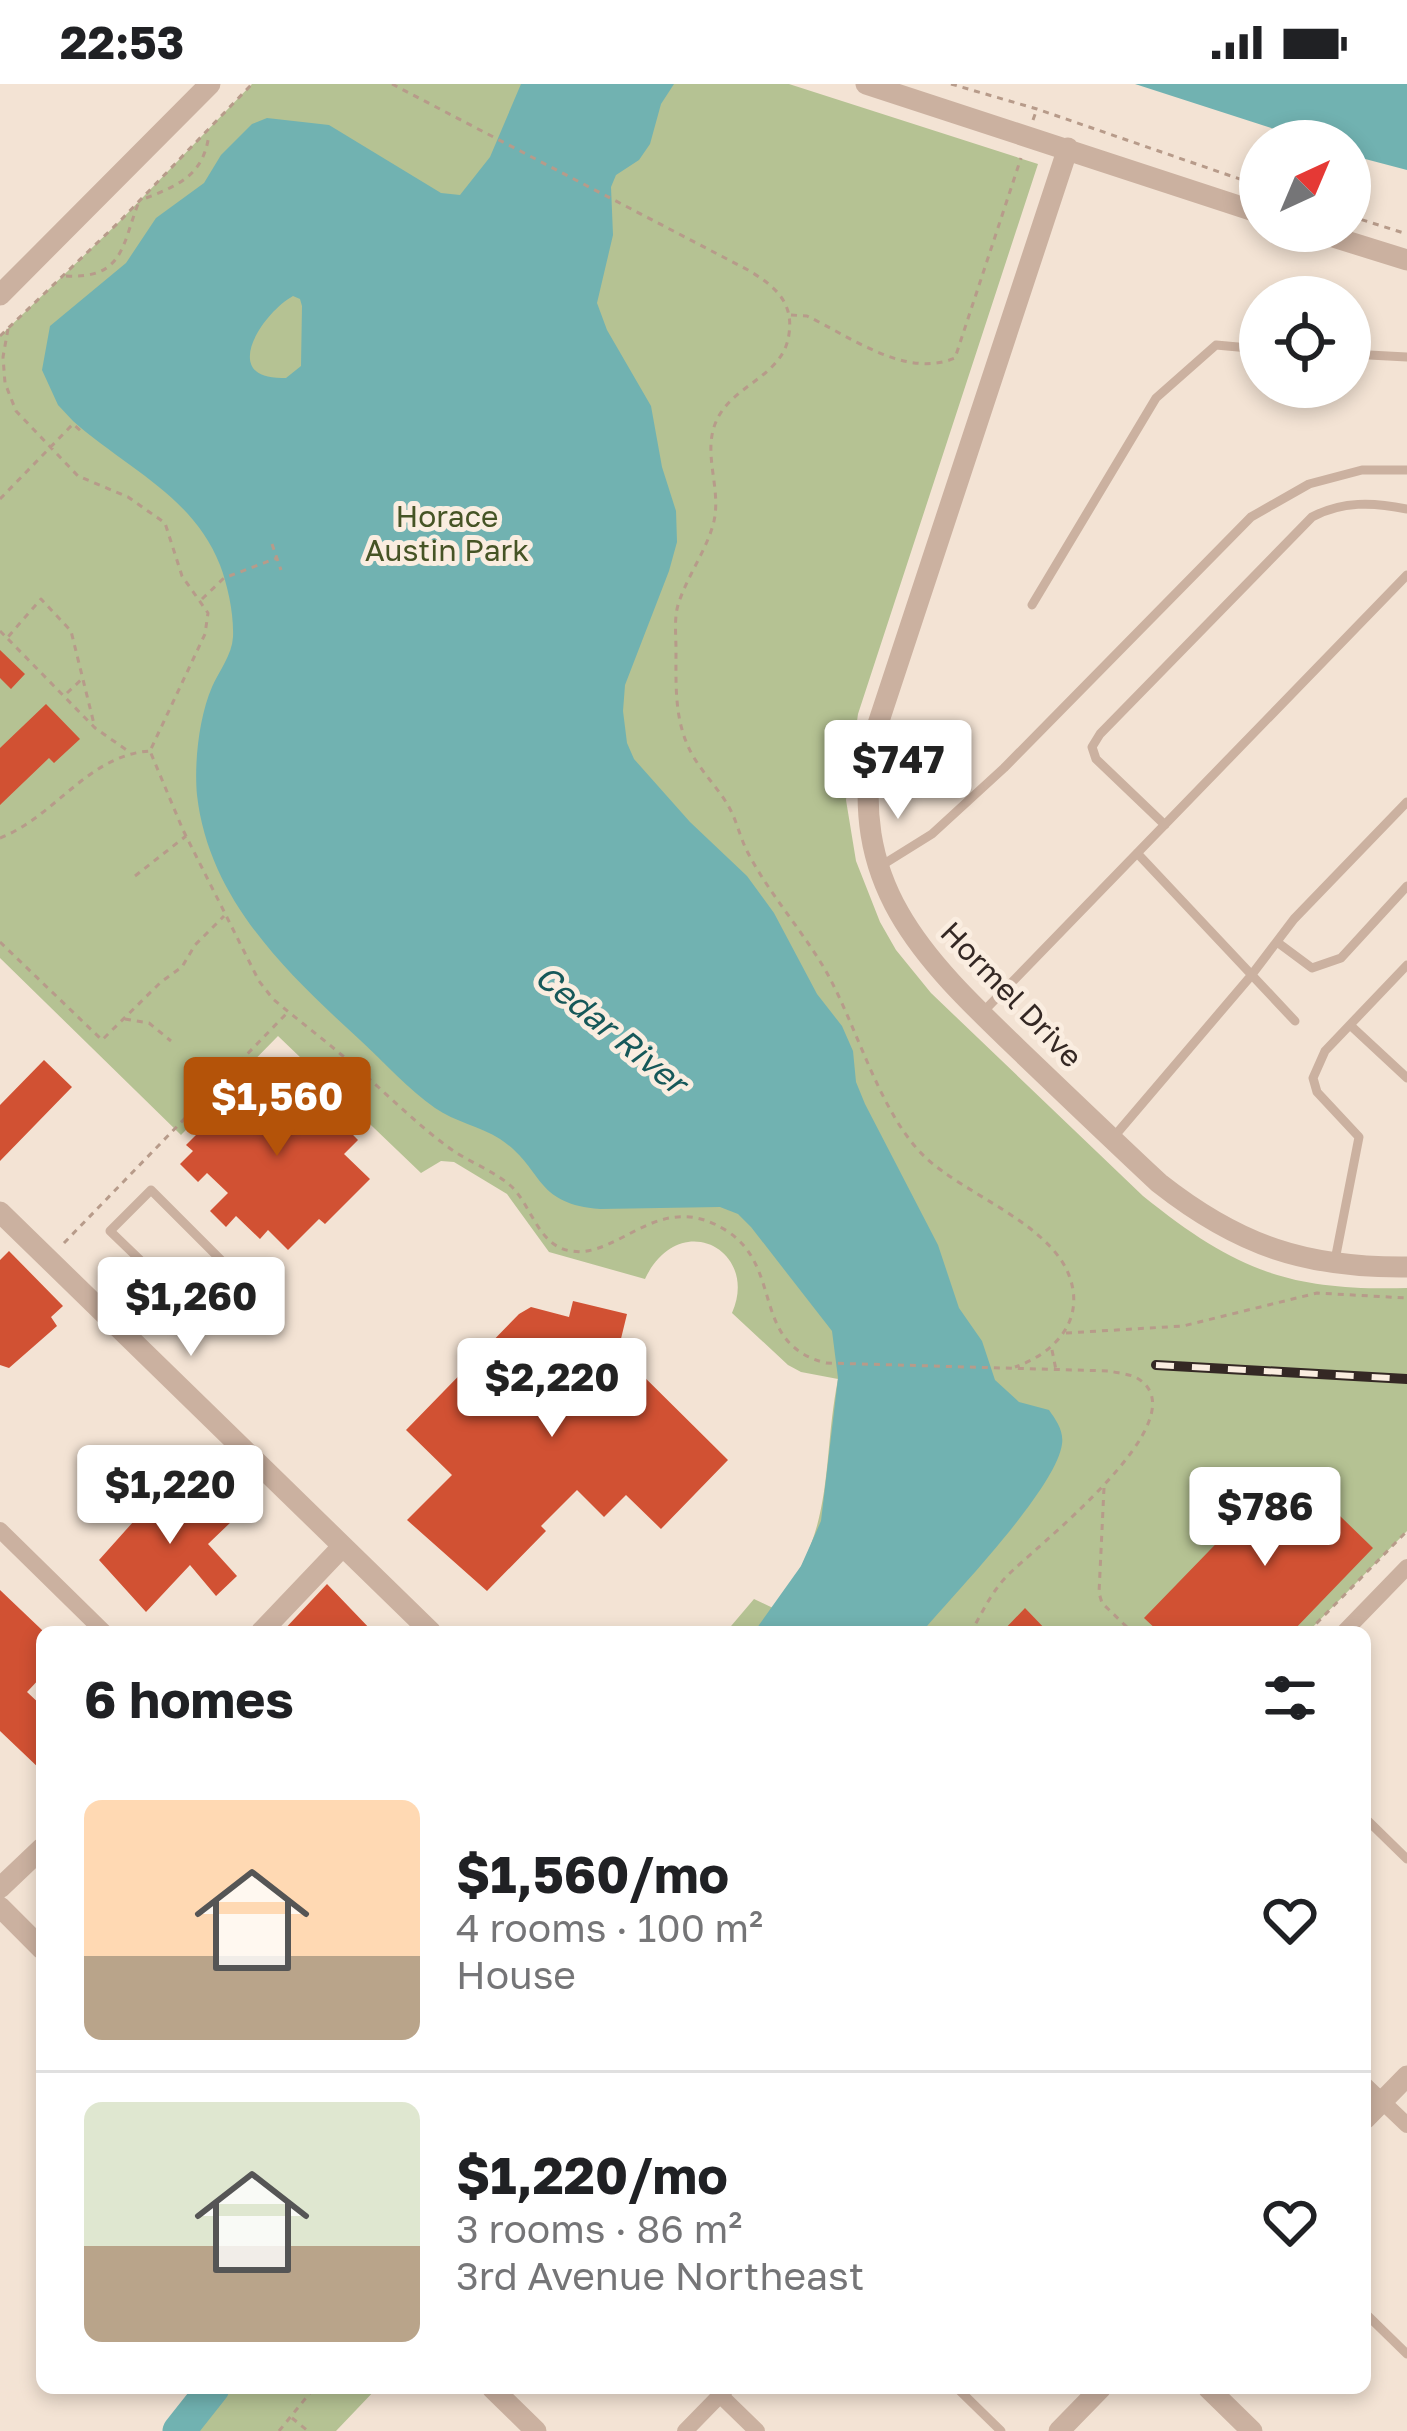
<!DOCTYPE html>
<meta charset="utf-8">
<style>
body{margin:0;font-family:"Golos Text",sans-serif;background:#f2f2f2;color:#202124;height:100vh;display:flex;flex-direction:column;font-size:45px;white-space:nowrap}
*{box-sizing:border-box;margin:0}
p{font-size:39px;color:#757577}
.icon{flex:none;width:66px;height:66px;fill:none;stroke:currentColor;stroke-width:2;stroke-linecap:round;stroke-linejoin:round}
.map{position:relative;flex:1;overflow:hidden}
.side{position:absolute;left:36px;top:1542px;width:1335px;height:768px;display:flex;flex-direction:column;background:#fff;border-radius:18px;box-shadow:0 6px 18px #0003}
.side>*{flex:none}
.needle{width:78px;rotate:44deg}
.fabs{position:absolute;left:1239px;top:36px;display:grid;gap:24px}
.fabs a{display:grid;place-items:center;width:132px;height:132px;border-radius:50%;background:#fff;box-shadow:0 6px 18px #0003;font-size:60px}
.price{position:absolute;translate:-50% -102px;padding:0 27px;border-radius:12px;background:#fff;color:#222;font-size:39px;line-height:78px;filter:drop-shadow(0 3px 6px #0008)}
.price::after{content:'';position:absolute;left:50%;top:72px;width:36px;height:27px;margin-left:-18px;background:inherit;clip-path:polygon(0 0,100% 0,50% 100%)}
.price.selected{background:#b45309;color:#fff}
ul{padding:0;list-style:none}
li{display:flex;align-items:center;gap:36px;height:300px;padding:0 48px}
li+li{border-top:3px solid #e0e0e0}
li span{display:grid;place-items:center;flex:none;width:336px;height:240px;border-radius:18px;color:#555}
li>.icon{margin-inline-start:auto}
span .icon{width:144px;height:144px;fill:#fffc;stroke-width:1}
li b{font-size:51px}
h2{display:flex;justify-content:space-between;align-items:center;height:144px;padding:0 48px;font-size:51px}
.status{display:flex;justify-content:space-between;align-items:center;height:84px;padding:0 60px;background:#fff;direction:ltr}
.status svg{height:33px;fill:currentColor}
.map>svg:first-child{display:block}
.green{fill:#b5c293}
.water{fill:#71b2b1;fill-rule:evenodd}
.lines{fill:none;stroke-linecap:round;stroke-linejoin:round}
.river{stroke:#71b2b1;stroke-width:33}
.building{fill:#d15133}
.path{stroke:#b79b8a;stroke-width:3;stroke-dasharray:6 6;stroke-linecap:butt}
.service{stroke:#cbb1a0;stroke-width:9}
.minor{stroke:#cbb1a0;stroke-width:16}
.tertiary{stroke:#cbb1a0;stroke-width:21}
.rail-casing{stroke:#342824;stroke-width:10}
.rail{stroke:#faede0;stroke-width:6;stroke-dasharray:18;stroke-linecap:butt}
.labels{text-anchor:middle;stroke-width:10;stroke-linejoin:round;paint-order:stroke}
.park-label{font-size:30px;fill:#465425;stroke:#faede0}
.street-label{font-size:30px;fill:#342824;stroke:#faede0}
.water-label{font-size:33px;font-style:italic;fill:#165859;stroke:#faede0}
</style>
<div class="status"><b>22:53</b><svg viewBox="0 0 49 12"><path d="M0 12V9h3v3zM5 12V6h3v6zM10 12V3h3v9zM15 12V0h3v12zM26 1h20v11H26zM47 4h2v5h-2z"/></svg></div>
<div class="map">
<svg width="1407" height="2347" viewBox="0 0 1407 2347">
<rect width="100%" height="100%" fill="#f3e3d4"/>
<!-- green -->
<path class="green" d="M252,0H789L1038,80L858,630L846,716L856,777L880,838L896,866L931,909L1143,1112C1235,1186 1288,1207 1407,1204V1447L1308,1548H726L754,1515L773,1524C837,1448 821,1382 838,1295L801,1288L788,1281L732,1229C760,1166 679,1123 645,1195L549,1168L507,1110L454,1078L441,1077L421,1089L278,952L181,1051L0,874V252L119,138Z
M213,2304H377L336,2347H179Z"/>
<!-- water -->
<path class="water" d="M521,0H674L661,20L650,60L639,76L616,91L611,103L613,151L597,219L607,246L651,322L662,383L676,427L677,458L669,487L625,601L623,627L627,659L634,675L690,738L747,792L774,829L817,910L842,942L853,967L856,998L865,1020L938,1161L959,1224L982,1257L995,1296L1019,1318L1049,1326C1056,1336 1064,1347 1062,1360C1056,1405 954,1510 922,1548H754L801,1482L821,1437L838,1294L832,1247L751,1143L738,1130L720,1123L600,1125C533,1120 544,1084 500,1055C480,1042 455,1038 435,1024C408,1005 384,978 360,956C287,889 209,816 197,711C194,679 199,633 212,603C219,587 232,571 233,553C234,531 228,502 220,481C193,412 126,384 73,337L58,321L42,286L50,242L126,179L156,134L204,99L221,71L252,40L267,34L329,41L441,109L460,111L490,73ZM293,212L300,215L302,222L301,282L286,294C218,297 261,230 293,212Z
M1135,0H1407V86L1350,71V57H1311Z"/>
<g class="lines">
<!-- river -->
<path class="river" d="M179,2347L213,2304"/>
</g>
<!-- building -->
<path class="building" d="M0,566L25,590L11,605L0,594Z
M46,620L80,655L54,679L49,674L0,721V664Z
M44,976L72,1003L0,1077V1021Z
M280,977L358,1056L344,1070L370,1095L325,1140L319,1135L288,1166L268,1146L260,1155L236,1132L226,1143L210,1127L228,1109L207,1089L198,1098L180,1080L193,1067L186,1061L228,1019L233,1024Z
M9,1167L63,1222L51,1233L57,1242L9,1284L0,1281V1176Z
M573,1217L627,1230L618,1267L728,1376L661,1445L626,1411L604,1433L577,1406L541,1442L546,1447L487,1507L407,1436L452,1391L406,1346L519,1230L531,1223L569,1233Z
M1304,1397L1373,1464L1292,1548H1159L1144,1534L1274,1400L1288,1413Z
M200,1400L232,1437L208,1460L237,1492L216,1512L190,1481L146,1528L99,1476L142,1428L136,1421L148,1408L160,1421L166,1415L173,1425Z
M327,1500L373,1548H282Z
M0,1506L42,1546V1592L27,1608L42,1622V1687L0,1647Z
M1025,1524L1048,1548H1002Z"/>
<g class="lines">
<!-- path -->
<path class="path" d="M392,0L748,186C773,201 794,217 789,250C784,290 739,299 720,330C699,364 722,401 714,437C707,466 687,492 678,521C674,535 676,551 676,566C676,603 674,639 693,672C704,691 720,706 730,725C737,738 740,753 747,767C769,810 803,847 827,889C858,945 880,1030 925,1073C965,1111 1052,1140 1070,1194C1085,1238 1053,1270 1015,1283
M951,0L1037,25L1260,102
M1033,36L1037,25
M146,114C180,101 204,90 209,50
M1350,132L1407,150
M66,192C123,195 122,162 138,120
M791,231L807,232C851,253 906,295 955,274L1021,74
M8,245L3,273L5,299L16,327L78,392L128,413L165,439L182,492L208,529L205,550L150,667L183,746L259,897L273,915C299,937 326,957 351,979C384,1007 414,1038 448,1063C468,1078 493,1086 511,1102C532,1122 538,1162 571,1167C620,1175 659,1103 727,1147C784,1184 750,1260 826,1279L1110,1287C1117,1289 1130,1290 1137,1294C1205,1334 1030,1467 1006,1493C991,1509 982,1529 971,1548
M0,252L119,138L252,0
M0,415L73,340L83,349
M272,460L281,486
M202,515L224,494L277,474
M0,547L7,554L41,515L71,547L95,644
M8,555L95,644L128,667
M67,609L82,595
M0,754C56,732 88,671 150,667
M135,792L186,752
M0,858L102,956L161,898L182,883L195,861L224,832
M125,935L149,939L171,957
M64,1159L287,929
M1066,1249L1183,1242L1317,1209L1407,1214
M1052,1266L1056,1286
M1104,1404L1099,1509L1102,1519L1132,1548
M1308,1548L1407,1447
M292,2334L308,2347
M279,2347L314,2304"/>
<!-- service -->
<path class="service" d="M1350,270L1407,273
M1032,521L1156,314L1216,261L1260,265
M1165,741L1096,675L1092,663L1100,650L1312,433C1342,417 1373,418 1407,425
M1137,769L1295,937
M879,783L932,750L1004,684L1251,433L1309,400L1362,386H1407
M1277,858L1312,884L1341,874L1407,802
M981,930L1407,491
M1350,941L1407,994
M1112,1055L1250,893L1294,835L1407,718
M1335,1176L1359,1053L1317,1008L1313,994L1325,967L1407,881
M120,1245L165,1200L211,1244L250,1205L151,1106L110,1147L165,1200
M1365,1734L1407,1775
M1365,2229L1407,2270
M957,2304L1001,2347"/>
<!-- minor -->
<path class="minor" d="M0,1446L104,1548
M1344,1548L1407,1483
M1365,2001L1407,2041
M720,2311L757,2347
M685,2347L727,2304"/>
<!-- tertiary -->
<path class="tertiary" d="M866,0L1260,129
M1068,64L874,652C846,800 921,872 1019,966C1066,1011 1112,1055 1159,1099C1239,1162 1306,1184 1407,1183
M1314,147L1407,176
M0,211L210,0
M0,1128L431,1548
M261,1548L342,1463
M0,1804L42,1764
M0,1823L42,1865
M1365,2035L1407,1992
M492,2304L536,2347
M1208,2304L1252,2347
M1059,2347L1101,2304"/>
<!-- rail casing -->
<g class="rail-casing">
<path id="rail" d="M1156,1281L1407,1295"/>
</g>
<!-- rail -->
<use href="#rail" class="rail"/>
</g>
<g class="labels">
<!-- park labels -->
<g class="park-label">
<text x="447" y="443">Horace<tspan x="447" dy="34">Austin Park</tspan></text>
</g>
<!-- street labels -->
<g class="street-label">
<text transform="translate(1011 911) rotate(46)" y="10">Hormel Drive</text>
</g>
<!-- water labels -->
<g class="water-label">
<text transform="translate(611 945) rotate(39)" y="12">Cedar River</text>
</g>
</g>
</svg>
<div class="fabs">
<a><svg class="needle" viewBox="-14 -14 28 28"><path d="M0-13l5 13h-10z" fill="#e53935"/><path d="M0 13l5-13h-10z" fill="#757577"/></svg></a>
<a><svg class="icon" aria-label="locate" viewBox="0 0 24 24"><circle cx="12" cy="12" r="6"/><path d="M12 2v4M12 18v4M2 12h4M18 12h4"/></svg></a>
</div>
<b class="price" style="left:898px;top:738px">$747</b>
<b class="price selected" style="left:277px;top:1075px">$1,560</b>
<b class="price" style="left:191px;top:1275px">$1,260</b>
<b class="price" style="left:552px;top:1356px">$2,220</b>
<b class="price" style="left:170px;top:1463px">$1,220</b>
<b class="price" style="left:1265px;top:1485px">$786</b>
<section class="side">
<h2>6 homes<svg class="icon" aria-label="filters" viewBox="0 0 24 24"><path d="M4 7h16M4 17h16"/><circle cx="9" cy="7" r="2"/><circle cx="15" cy="17" r="2"/></svg></h2>
<ul>
<li><span style="background:linear-gradient(#ffd9b3 65%,#b9a48a 0)"><svg class="icon" aria-label="home" viewBox="0 0 24 24"><path d="M3 11l9-7 9 7M6 9v11h12V9"/></svg></span><div><b>$1,560/mo</b><p>4 rooms · 100 m²</p><p>House</p></div><svg class="icon" aria-label="heart" viewBox="0 0 24 24"><path d="M12 20l-8-8c-3-5 5-10 8-4 3-6 11-1 8 4z"/></svg></li>
<li><span style="background:linear-gradient(#dfe7d0 60%,#b9a48a 0)"><svg class="icon" aria-label="home" viewBox="0 0 24 24"><path d="M3 11l9-7 9 7M6 9v11h12V9"/></svg></span><div><b>$1,220/mo</b><p>3 rooms · 86 m²</p><p>3rd Avenue Northeast</p></div><svg class="icon" aria-label="heart" viewBox="0 0 24 24"><path d="M12 20l-8-8c-3-5 5-10 8-4 3-6 11-1 8 4z"/></svg></li>
</ul>
</section>
</div>
